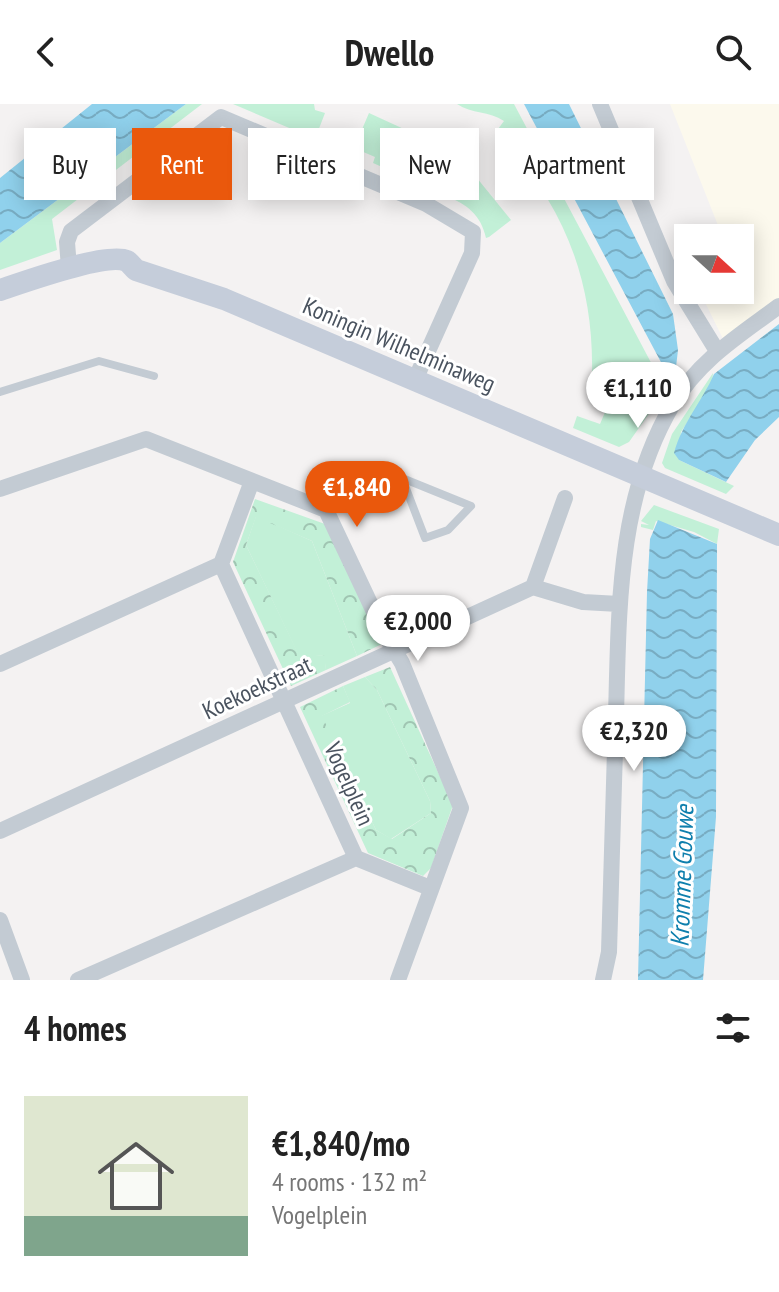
<!DOCTYPE html>
<meta charset="utf-8">
<style>
body{margin:0;font-family:"PT Sans Narrow",sans-serif;background:#f2f2f2;color:#222;height:100vh;display:flex;flex-direction:column;font-size:30px;white-space:nowrap}
*{box-sizing:border-box;margin:0}
p{font-size:26px;color:#767676}
.icon{flex:none;width:44px;height:44px;fill:none;stroke:currentColor;stroke-width:2;stroke-linecap:round;stroke-linejoin:round}
.map{position:relative;height:876px;overflow:hidden}
.side{display:flex;flex-direction:column;background:#fff;flex:1}
.side>*{flex:none}
.hud{position:absolute;left:24px;top:24px;width:732px;height:72px;display:flex;gap:16px}
.needle{width:52px;rotate:111deg}
.controls{position:absolute;left:674px;top:120px;display:grid;gap:16px}
.controls a{display:grid;place-items:center;width:80px;height:80px;border-radius:0px;background:#fff;box-shadow:0 4px 20px #0003;font-size:40px}
.price{position:absolute;translate:-50% -68px;padding:0 18px;border-radius:28px;background:#fff;color:#222;font-size:26px;line-height:52px;filter:drop-shadow(0 2px 4px #0008)}
.price::after{content:'';position:absolute;left:50%;top:48px;width:24px;height:18px;margin-left:-12px;background:inherit;clip-path:polygon(0 0,100% 0,50% 100%)}
.price.on{background:#ea580c;color:#fff}
ul{padding:0;list-style:none}
li{display:flex;align-items:center;gap:24px;height:200px;padding:0 24px}
li span{display:grid;place-items:center;flex:none;width:224px;height:160px;border-radius:0px;color:#555}
li>.icon{margin-inline-start:auto}
span .icon{width:96px;height:96px;fill:#fffc;stroke-width:1}
li b{font-size:34px}
h2{display:flex;justify-content:space-between;align-items:center;height:96px;padding:0 24px;font-size:34px}
.tag{padding:0 28px;border-radius:0px;background:#fff;box-shadow:0 4px 20px #0003;font-size:28px;line-height:72px}
.tag.on{background:#ea580c;color:#fff}
header{display:flex;justify-content:space-between;align-items:center;height:104px;padding:0 24px;background:#fff;font-size:36px;font-weight:700}
.map>svg:first-child{display:block}
.commercial{fill:#fcf9ed}
.green{fill:#c2f0d7}
.forest{fill:url(#forest-crowns)}
.water{fill:url(#water-waves)}
.lines{fill:none;stroke-linecap:round;stroke-linejoin:round}
.lane{stroke:#c3cbd3;stroke-width:8}
.street{stroke:#c3cbd3;stroke-width:16}
.secondary{stroke:#c5cdda;stroke-width:22}
.labels{text-anchor:middle;stroke-width:6;stroke-linejoin:round;paint-order:stroke}
.street-label{font-size:24px;fill:#4a535f;stroke:#fff}
.water-label{font-size:26px;font-style:italic;fill:#0e7fad;stroke:#fff}
</style>
<header><svg class="icon" aria-label="back" viewBox="0 0 24 24"><path d="M15 5l-7 7 7 7"/></svg>Dwello<svg class="icon" aria-label="search" viewBox="0 0 24 24"><circle cx="10" cy="10" r="6"/><path d="M15 15l6 6"/></svg></header>
<div class="map">
<svg width="779" height="876" viewBox="0 0 779 876">
<defs>
<pattern id="forest-crowns" width="20" height="18" patternUnits="userSpaceOnUse" patternTransform="scale(2)"><rect width="20" height="18" fill="#c2f0d7"/><path d="M2 6a3 3 0 1 1 6 0M12 15a3 3 0 1 1 6 0" fill="none" stroke="#a0c5b2"/></pattern>
<pattern id="water-waves" width="16" height="10" patternUnits="userSpaceOnUse" patternTransform="scale(2)"><rect width="16" height="10" fill="#90d1ec"/><path d="M0 5q4-4 8 0t8 0" fill="none" stroke="#78acc2"/></pattern>
</defs>
<rect width="100%" height="100%" fill="#f4f2f2"/>
<!-- commercial -->
<path class="commercial" d="M670,0H779V207L729,247L699,186H740V134H723Z"/>
<!-- green -->
<path class="green" d="M186,0H202L52,115L57,146L0,166V139Z
M233,0H314L315,6L325,9L315,35Z
M457,0H514L665,285L654,302L643,296L653,304L629,338L619,343L573,324L577,312L600,320L617,280L592,269C594,175 562,95 495,29L504,17C489,7 472,10 457,0Z
M369,9L430,37L427,55L436,62L421,80L373,59L375,53L354,44Z
M203,39L192,69L185,66L180,78L187,81L183,92L138,88L158,73L165,81L179,71L172,62Z
M468,63L511,116L489,133L486,134C481,111 467,100 446,92Z
M713,269L712,280L681,328L679,356L734,382L726,390L665,364L662,359L672,330Z
M654,401L719,425L717,440L694,428L656,417L653,426L641,423V420L649,421L641,417Z
M256,412L312,437L357,552L326,566L324,552L298,550L246,441Z
M365,573L377,586L430,697L431,709L391,735L376,726L321,612L350,599L343,582Z"/>
<!-- forest -->
<path class="forest" d="M255,395L325,420L382,540L357,552L312,437L256,413L246,441L298,549L325,552L326,566L291,582L233,458Z
M390,563L453,701L431,764L423,772L368,749L300,603L343,582L350,598L322,612L376,726L392,735L431,709L430,697L377,586L365,573Z"/>
<!-- water -->
<path class="water" d="M92,0H186L0,139V74Z
M524,0H569L673,210L678,246L676,263L663,262Z
M779,220V313L755,336L726,378L679,356L674,349C682,319 703,296 714,270Z
M658,416L717,440L716,713L703,876H638L647,488L650,435Z"/>
<g class="lines">
<!-- lane -->
<path class="lane" d="M0,288L99,257L154,272
M326,406L379,365L402,374L425,434L448,426L471,402L402,374"/>
<!-- street -->
<path class="street" d="M600,0L674,177L717,247
M69,164L67,138L71,127L221,13L426,100L473,128L472,149L415,276
M252,377L221,460L356,754L430,784
M0,385L146,335L326,406L385,531L402,559L461,704L398,876
M565,394L533,483L583,498L619,500
M0,560L221,460
M0,727L533,483
M0,816L22,876
M78,876L356,754
M603,876L609,848C611,769 613,690 616,612C619,505 617,394 673,300C699,256 740,231 779,202"/>
<!-- secondary -->
<path class="secondary" d="M0,186C24,178 107,148 127,157C130,159 133,163 136,166L224,195L779,431"/>
</g>
<g class="labels">
<!-- street labels -->
<g class="street-label">
<text transform="translate(399 241) rotate(23)" y="8">Koningin Wilhelminaweg</text>
<text transform="translate(257 584) rotate(-25)" y="8">Koekoekstraat</text>
<text transform="translate(349 680) rotate(66)" y="8">Vogelplein</text>
</g>
<!-- water labels -->
<g class="water-label">
<text transform="translate(682 772) rotate(-88)" y="9">Kromme Gouwe</text>
</g>
</g>
</svg>
<div class="controls">
<a><svg class="needle" viewBox="-14 -14 28 28"><path d="M0-13l5 13h-10z" fill="#e53935"/><path d="M0 13l5-13h-10z" fill="#767676"/></svg></a>
</div>
<b class="price" style="left:638px;top:326px">€1,110</b>
<b class="price on" style="left:357px;top:425px">€1,840</b>
<b class="price" style="left:418px;top:559px">€2,000</b>
<b class="price" style="left:634px;top:669px">€2,320</b>
<div class="hud">
<a class="tag">Buy</a>
<a class="tag on">Rent</a>
<a class="tag">Filters</a>
<a class="tag">New</a>
<a class="tag">Apartment</a>
</div>
</div>
<section class="side">
<h2>4 homes<svg class="icon" aria-label="filters" viewBox="0 0 24 24"><path d="M4 7h16M4 17h16"/><circle cx="9" cy="7" r="2"/><circle cx="15" cy="17" r="2"/></svg></h2>
<ul>
<li><span style="background:linear-gradient(#dfe7d0 75%,#7fa58c 0)"><svg class="icon" aria-label="home" viewBox="0 0 24 24"><path d="M3 11l9-7 9 7M6 9v11h12V9"/></svg></span><div><b>€1,840/mo</b><p>4 rooms · 132 m²</p><p>Vogelplein</p></div></li>
</ul>
</section>
